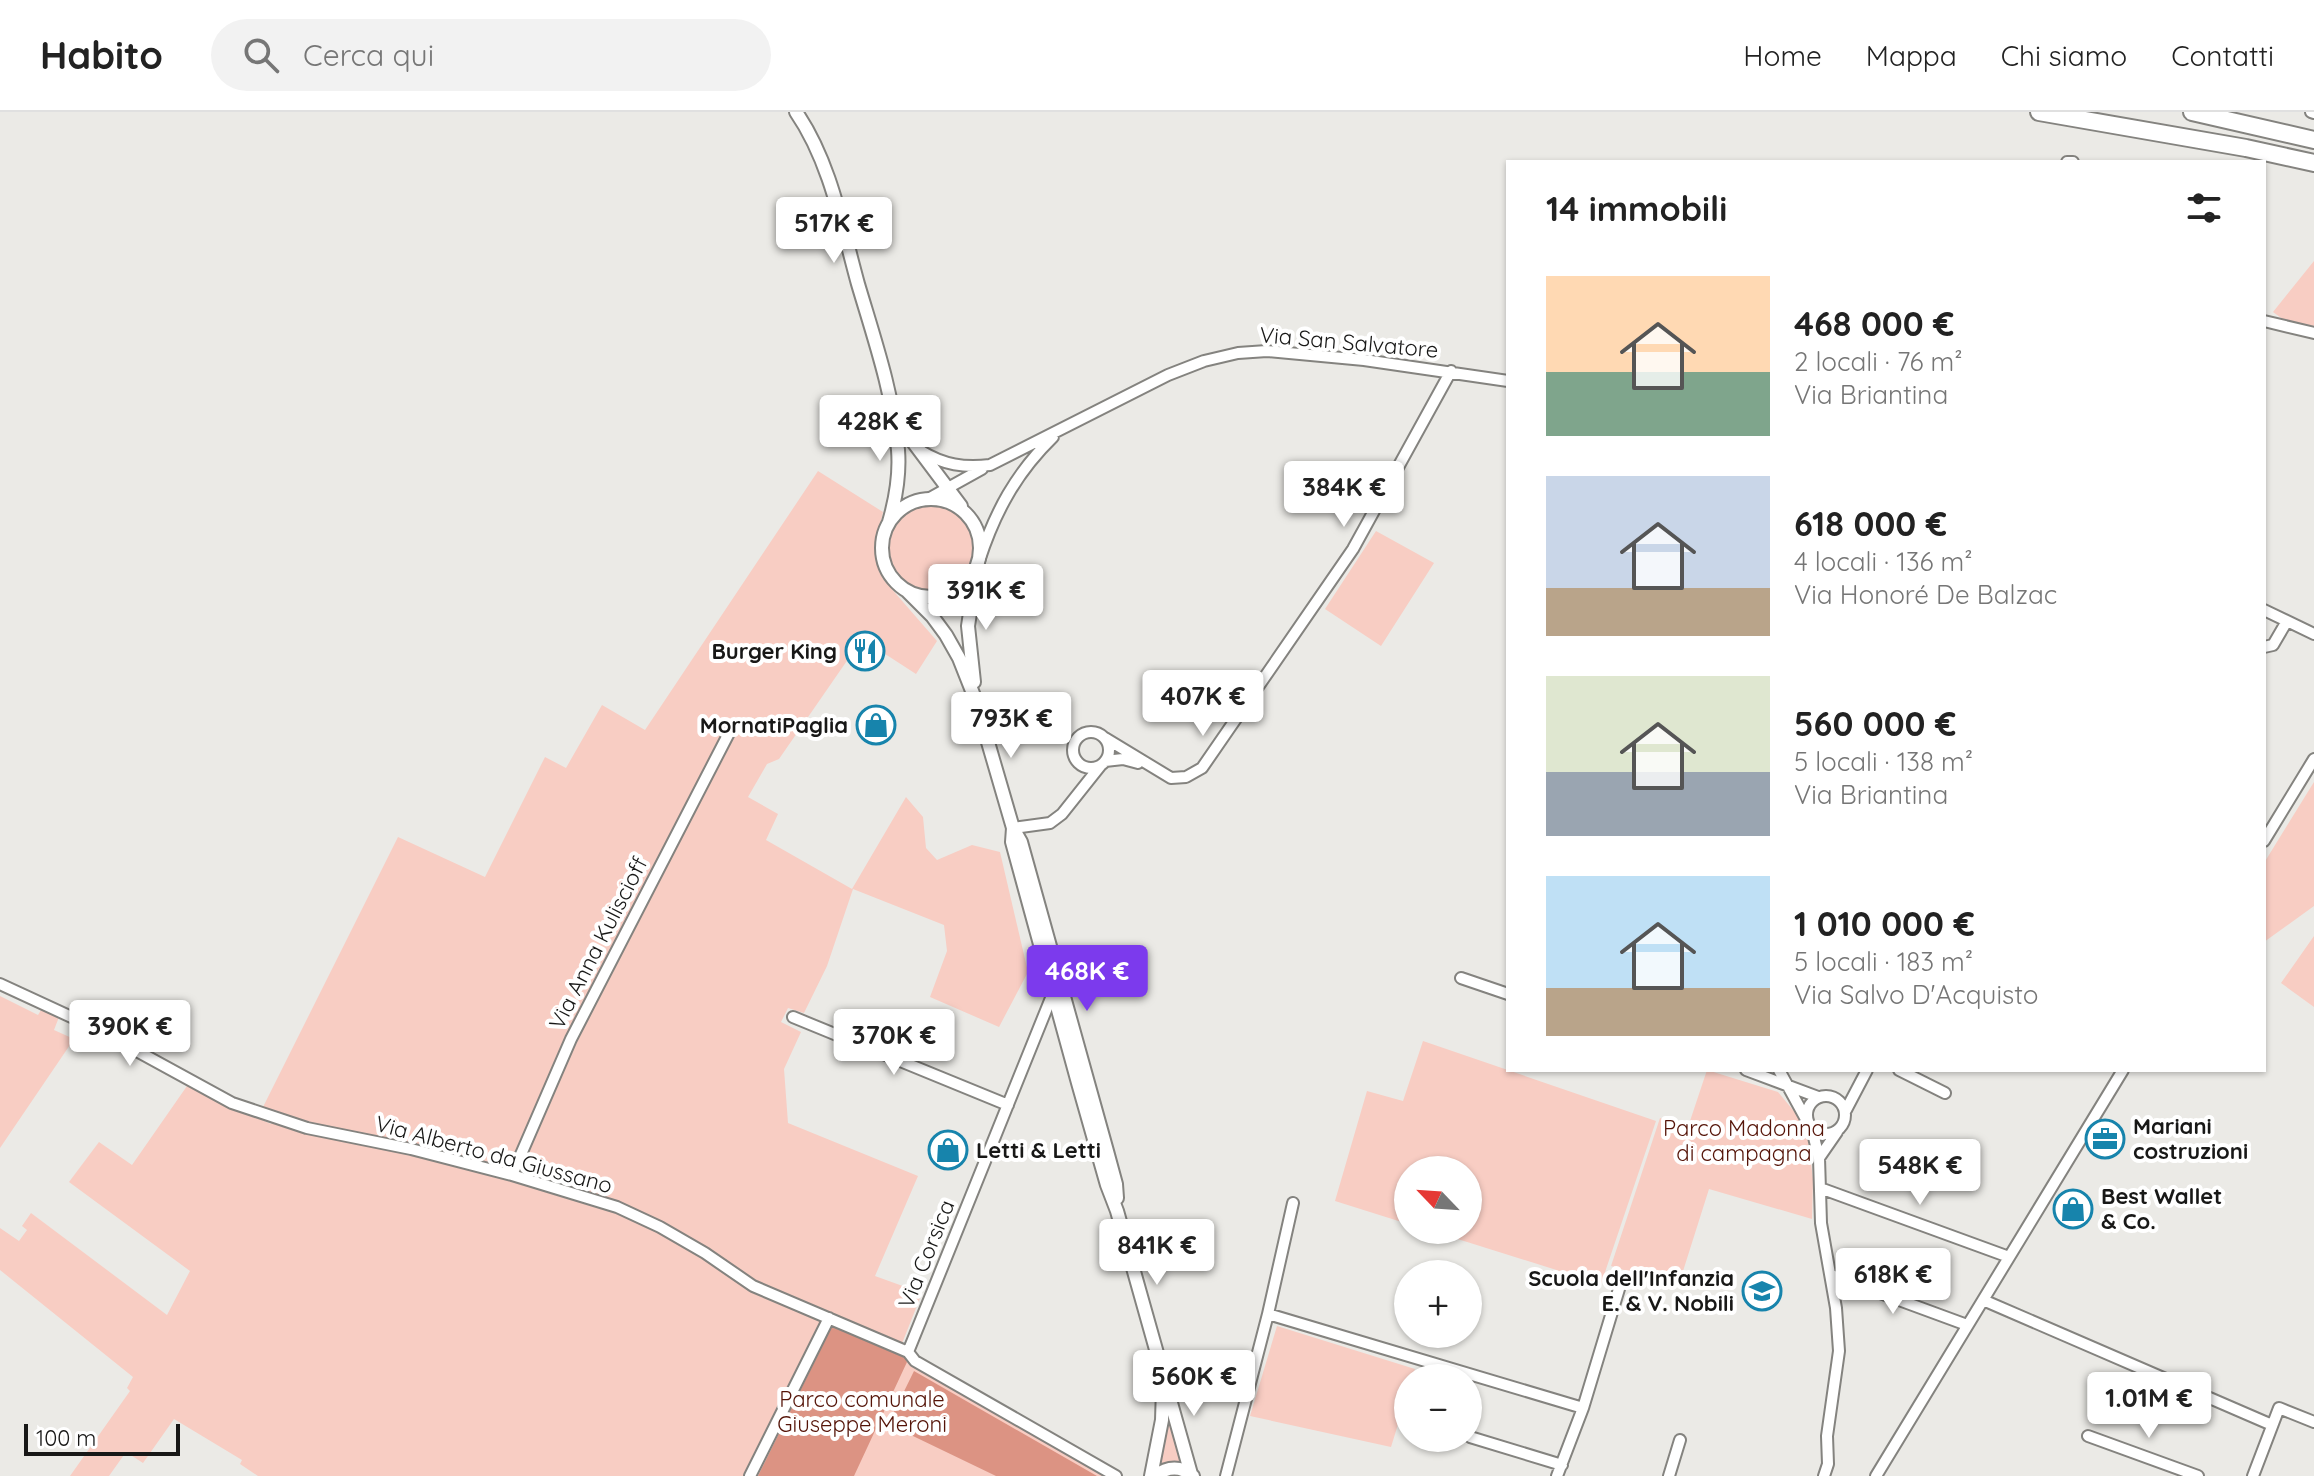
<!DOCTYPE html>
<html lang="it">
<meta charset="utf-8">
<style>
body{margin:0;font-family:Quicksand,sans-serif;background:#f2f2f2;color:#222;height:100vh;display:flex;flex-direction:column;font-size:30px;white-space:nowrap}
*{box-sizing:border-box;margin:0}
p{font-size:26px;color:#767676}
.icon{flex:none;width:44px;height:44px;fill:none;stroke:currentColor;stroke-width:2;stroke-linecap:round;stroke-linejoin:round}
.map{position:relative;flex:1;overflow:hidden}
.sheet{position:absolute;left:1506px;top:48px;width:760px;height:912px;display:flex;flex-direction:column;background:#fff;border-radius:0px;box-shadow:0 2px 6px #0004}
.sheet>*{flex:none}
.needle{width:52px;rotate:295deg}
.controls{position:absolute;left:1394px;top:1044px;display:grid;gap:16px}
.controls a{display:grid;place-items:center;width:88px;height:88px;border-radius:50%;background:#fff;box-shadow:0 2px 6px #0004;font-size:40px}
.scale{position:absolute;left:24px;bottom:20px;width:156px;box-sizing:border-box;padding-left:8px;border:4px solid #181817;border-top:0;font-size:22px;line-height:28px;white-space:nowrap;color:#181817;-webkit-text-stroke:6px #fff;paint-order:stroke}
.price{position:absolute;translate:-50% -68px;padding:0 18px;border-radius:8px;background:#fff;color:#222;font-size:26px;line-height:52px;filter:drop-shadow(0 2px 4px #0008)}
.price::after{content:'';position:absolute;left:50%;top:48px;width:24px;height:18px;margin-left:-12px;background:inherit;clip-path:polygon(0 0,100% 0,50% 100%)}
.price.active{background:#7c3aed;color:#fff}
ul{padding:0;list-style:none}
li{display:flex;align-items:center;gap:24px;height:200px;padding:0 40px}
li span{display:grid;place-items:center;flex:none;width:224px;height:160px;border-radius:0px;color:#555}
li>.icon{margin-inline-start:auto}
span .icon{width:96px;height:96px;fill:#fffc;stroke-width:1}
li b{font-size:34px}
h2{display:flex;justify-content:space-between;align-items:center;height:96px;padding:0 40px;font-size:34px}
header{display:flex;align-items:center;gap:48px;box-sizing:border-box;height:112px;padding:0 40px;background:#fff;border-bottom:2px solid #e0e0e0}
header strong{font-size:38px}
nav{display:flex;gap:44px;margin-inline-start:auto;font-size:28px}
.search{width:560px;height:72px;background:#f2f2f2;display:flex;align-items:center;gap:20px;box-sizing:border-box;padding:0 28px;border-radius:44px;color:#767676;font-size:30px}
.map>svg:first-child{display:block}
.green{fill:#f8cdc3}
.forest{fill:#dc9383}
.lines{fill:none;stroke-linecap:round;stroke-linejoin:round}
.minor-casing{stroke:#84837f;stroke-width:14}
.major-casing{stroke:#84837f;stroke-width:16}
.highway-casing{stroke:#84837f;stroke-width:20}
.minor{stroke:#fff;stroke-width:10}
.major{stroke:#fff;stroke-width:12}
.highway{stroke:#fff;stroke-width:16}
.labels{text-anchor:middle;stroke-width:8;stroke-linejoin:round;paint-order:stroke}
.street-label{font-size:22px;fill:#181817;stroke:#fff}
.poi-label{font-size:22px;font-weight:bold;fill:#181817;stroke:#fff;text-anchor:end}
.park-label{font-size:22px;fill:#551408;stroke:#fff}
</style>
<header>
<strong>Habito</strong>
<div class="search"><svg class="icon" aria-label="search" viewBox="0 0 24 24"><circle cx="10" cy="10" r="6"/><path d="M15 15l6 6"/></svg>Cerca qui</div>
<nav><a>Home</a><a>Mappa</a><a>Chi siamo</a><a>Contatti</a></nav>
</header>
<div class="map">
<svg width="2314" height="1364" viewBox="0 0 2314 1364">
<rect width="100%" height="100%" fill="#ebeae6"/>
<!-- green -->
<path class="green" d="M2314,149V214L2284,208L2273,200Z
M818,359L883,400L875,436L883,467L937,529L916,562L862,527L779,647L767,652L748,685L778,702L766,728L852,777L906,685L923,705L926,736L937,748L972,733L1000,740L1028,860L999,915L930,885L947,839L944,813L853,777L827,854L804,901L788,896L781,910L801,920L784,957L788,1011L918,1064L875,1164L922,1181L901,1234L907,1250L1104,1364H258L240,1352L242,1348L174,1307L143,1351L126,1340L109,1364H70L130,1279L127,1276L133,1265L0,1158V1116L19,1129L27,1118L22,1114L31,1101L167,1203L190,1159L69,1070L99,1030L132,1053L187,974L271,1012L275,1005L261,999L398,725L485,765L545,645L566,656L602,593L645,618Z
M889 436a42 42 0 1 1 84 0a42 42 0 1 1-84 0Z
M1376,419L1434,451L1381,534L1325,497Z
M2314,670V794L2264,830V751Z
M2314,824V895L2281,871Z
M0,884L38,903L41,898L59,905L54,918L74,927L0,1036Z
M1423,929L1656,1009L1601,1172L1429,1118H1468V1058H1408V1112L1335,1089L1367,979L1403,989Z
M1707,958L1778,980L1798,1004L1807,1020L1813,1067L1812,1107L1709,1077L1678,1175L1611,1154L1660,1006L1688,1015Z
M1277,1214L1415,1257L1412,1266H1408V1280L1391,1335L1250,1304Z
M1165,1285L1185,1353H1162L1155,1357Z"/>
<!-- forest -->
<path class="forest" d="M834,1210L903,1241L907,1250L854,1364H758Z
M914,1259L1097,1364H996L888,1312Z"/>
<g class="lines">
<!-- minor casing -->
<g class="minor-casing">
<path id="minor" d="M2311,0L2314,1
M2067,50H2073
M2264,209L2314,221
M921,339C944,353 964,356 990,353L1168,263L1204,249L1238,241L1267,239L1364,248L1508,269
M928,387L982,357
M979,449C995,400 1016,361 1053,325
M2264,498L2314,522
M2264,535L2273,533L2287,509
M1073 638a18 18 0 1 1 36 0a18 18 0 1 1-36 0Z
M1105,626L1171,666L1186,665L1202,656L1353,437L1451,259
M1105,649L1123,647L1138,651
M1013,716L1050,711L1062,702L1101,653
M2264,729L2314,647
M1461,866L1508,882
M0,872L93,915L232,991L307,1016L411,1037L512,1063L617,1095L660,1115L705,1141L753,1174L908,1240L915,1249L1116,1364
M793,905L1008,993
M1746,958L1818,985
M1779,958L1807,1009
M1899,958L1945,981
M1807 1003a19 19 0 1 1 38 0a19 19 0 1 1-38 0Z
M1846,998L1867,958
M1812,1017L1819,1046L1821,1111L1836,1196L1839,1239L1827,1324L1828,1352L1824,1364
M1819,1046L1837,1020
M512,1063L571,927L729,621
M1820,1076L2009,1145
M1831,1163L1967,1213
M1983,1188L2272,1313
M1268,1202L1583,1296
M908,1240L1053,881
M2088,1324L2198,1364
M1470,1325L1562,1353
M750,1364L829,1206
M1226,1364L1268,1202L1293,1091
M1557,1364L1583,1296L1622,1167
M1669,1364L1680,1328
M1876,1364L2123,958
M2253,1364L2279,1296L2314,1310"/>
</g>
<!-- major casing -->
<g class="major-casing">
<path id="major" d="M796,0C830,49 842,114 858,172C874,226 893,281 898,338C900,363 896,386 889,410
M897,301L913,330L961,394
M882 436a49 49 0 1 1 98 0a49 49 0 1 1-98 0Z
M907,479L932,504L946,523L959,546L976,589L1013,716L1021,730L1107,1039L1116,1072L1117,1086
M974,570L968,514L976,462
M1013,716L1012,730L1078,971L1107,1073L1117,1099L1191,1362
M1151,1364L1162,1308L1163,1276
M1155,1364C1168,1354 1181,1354 1193,1364"/>
</g>
<!-- highway casing -->
<g class="highway-casing">
<path id="highway" d="M2039,0L2246,36L2314,51
M2192,0L2314,28"/>
</g>
<!-- minor -->
<use href="#minor" class="minor"/>
<!-- major -->
<use href="#major" class="major"/>
<!-- highway -->
<use href="#highway" class="highway"/>
</g>
<!-- icons -->
<defs>
<g id="restaurant-ring" transform="scale(2)"><circle r="9.5" fill="#fff" stroke="#1784ac" stroke-width="1.5"/><path d="M-5-6h1v4h1v-4h1v4h1v-4h1v5L-1.5 .5V6h-2V.5L-5-1ZM5-6V6H3V1.5H1.5Q1.5-4 5-6Z" fill="#1784ac"/></g>
<g id="shop-ring" transform="scale(2)"><circle r="9.5" fill="#fff" stroke="#1784ac" stroke-width="1.5"/><path d="M-5-2.5h2.3a2.7 3.5 0 0 1 5.4 0H5L5.5 6h-11ZM-1.5-2.5h3a1.5 2.3 0 0 0-3 0Z" fill="#1784ac"/></g>
<g id="office-ring" transform="scale(2)"><circle r="9.5" fill="#fff" stroke="#1784ac" stroke-width="1.5"/><path d="M-6-3h4V-5.5h4V-3h4V5H-6ZM-1-4.5V-3h2v-1.5ZM-6 0V1H6V0Z" fill="#1784ac"/></g>
<g id="school-ring" transform="scale(2)"><circle r="9.5" fill="#fff" stroke="#1784ac" stroke-width="1.5"/><path d="M0-5L7-2L0 1L-7-2ZM-4 1L0 2.5L4 1V4Q0 6-4 4Z" fill="#1784ac"/></g>
</defs>
<g fill-rule="evenodd">
<use href="#restaurant-ring" x="865" y="539"/>
<use href="#shop-ring" x="876" y="613"/>
<use href="#office-ring" x="2105" y="1027"/>
<use href="#shop-ring" x="948" y="1038"/>
<use href="#shop-ring" x="2073" y="1097"/>
<use href="#school-ring" x="1762" y="1179"/>
</g>
<g class="labels">
<!-- street labels -->
<g class="street-label">
<text transform="translate(1349 230) rotate(5)" y="8">Via San Salvatore</text>
<text transform="translate(598 831) rotate(-63)" y="8">Via Anna Kuliscioff</text>
<text transform="translate(494 1042) rotate(15)" y="8">Via Alberto da Giussano</text>
<text transform="translate(926 1142) rotate(-68)" y="8">Via Corsica</text>
</g>
<!-- poi labels -->
<g class="poi-label">
<text x="837" y="547">Burger King</text>
<text x="848" y="621">MornatiPaglia</text>
<text x="2133" y="1022" text-anchor="start">Mariani<tspan x="2133" dy="25">costruzioni</tspan></text>
<text x="976" y="1046" text-anchor="start">Letti &amp; Letti</text>
<text x="2101" y="1092" text-anchor="start">Best Wallet<tspan x="2101" dy="25">&amp; Co.</tspan></text>
<text x="1734" y="1174">Scuola dell'Infanzia<tspan x="1734" dy="25">E. &amp; V. Nobili</tspan></text>
</g>
<!-- park labels -->
<g class="park-label">
<text x="1744" y="1024">Parco Madonna<tspan x="1744" dy="25">di campagna</tspan></text>
<text x="862" y="1295">Parco comunale<tspan x="862" dy="25">Giuseppe Meroni</tspan></text>
</g>
</g>
</svg>
<div class="controls">
<a><svg class="needle" viewBox="-14 -14 28 28"><path d="M0-13l5 13h-10z" fill="#e53935"/><path d="M0 13l5-13h-10z" fill="#767676"/></svg></a>
<a>+</a>
<a>−</a>
</div>
<div class="scale">100 m</div>
<b class="price" style="left:834px;top:153px">517K €</b>
<b class="price" style="left:880px;top:351px">428K €</b>
<b class="price" style="left:1344px;top:417px">384K €</b>
<b class="price" style="left:986px;top:520px">391K €</b>
<b class="price" style="left:1203px;top:626px">407K €</b>
<b class="price" style="left:1011px;top:648px">793K €</b>
<b class="price active" style="left:1087px;top:901px">468K €</b>
<b class="price" style="left:130px;top:956px">390K €</b>
<b class="price" style="left:894px;top:965px">370K €</b>
<b class="price" style="left:1920px;top:1095px">548K €</b>
<b class="price" style="left:1157px;top:1175px">841K €</b>
<b class="price" style="left:1893px;top:1204px">618K €</b>
<b class="price" style="left:1194px;top:1306px">560K €</b>
<b class="price" style="left:2149px;top:1328px">1.01M €</b>
<section class="sheet">
<h2>14 immobili<svg class="icon" aria-label="filters" viewBox="0 0 24 24"><path d="M4 7h16M4 17h16"/><circle cx="9" cy="7" r="2"/><circle cx="15" cy="17" r="2"/></svg></h2>
<ul>
<li><span style="background:linear-gradient(#ffd9b3 60%,#7fa58c 0)"><svg class="icon" aria-label="home" viewBox="0 0 24 24"><path d="M3 11l9-7 9 7M6 9v11h12V9"/></svg></span><div><b>468 000 €</b><p>2 locali · 76 m²</p><p>Via Briantina</p></div></li>
<li><span style="background:linear-gradient(#c9d6e8 70%,#b9a48a 0)"><svg class="icon" aria-label="home" viewBox="0 0 24 24"><path d="M3 11l9-7 9 7M6 9v11h12V9"/></svg></span><div><b>618 000 €</b><p>4 locali · 136 m²</p><p>Via Honoré De Balzac</p></div></li>
<li><span style="background:linear-gradient(#dfe7d0 60%,#9aa5b1 0)"><svg class="icon" aria-label="home" viewBox="0 0 24 24"><path d="M3 11l9-7 9 7M6 9v11h12V9"/></svg></span><div><b>560 000 €</b><p>5 locali · 138 m²</p><p>Via Briantina</p></div></li>
<li><span style="background:linear-gradient(#bfe0f5 70%,#b9a48a 0)"><svg class="icon" aria-label="home" viewBox="0 0 24 24"><path d="M3 11l9-7 9 7M6 9v11h12V9"/></svg></span><div><b>1 010 000 €</b><p>5 locali · 183 m²</p><p>Via Salvo D'Acquisto</p></div></li>
</ul>
</section>
</div>
